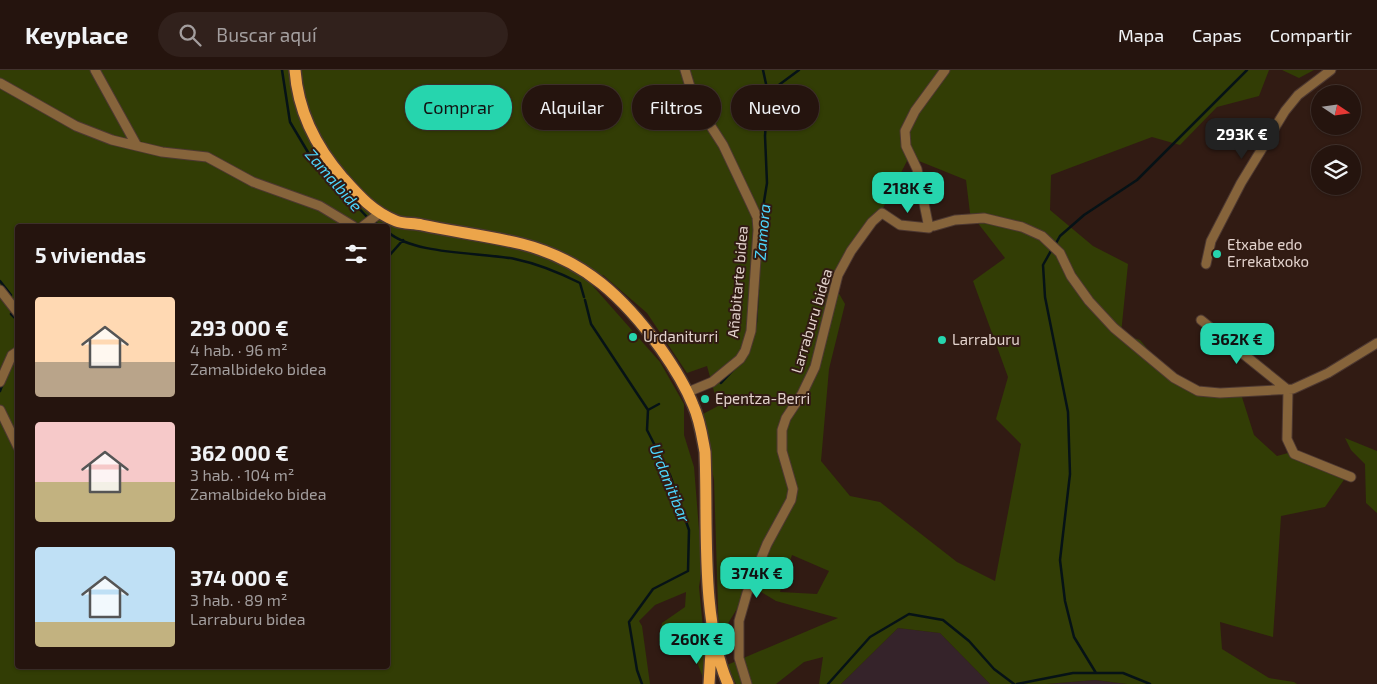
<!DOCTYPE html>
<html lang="es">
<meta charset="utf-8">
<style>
body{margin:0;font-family:"Exo 2",sans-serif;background:#31211c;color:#f1f3f6;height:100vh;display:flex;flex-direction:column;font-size:19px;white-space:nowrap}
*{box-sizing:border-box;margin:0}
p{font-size:16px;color:#a39e9e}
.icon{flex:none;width:28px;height:28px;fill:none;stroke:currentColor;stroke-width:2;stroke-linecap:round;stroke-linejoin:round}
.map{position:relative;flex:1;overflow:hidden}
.side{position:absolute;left:15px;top:154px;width:375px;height:445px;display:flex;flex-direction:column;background:#25140e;border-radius:5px;box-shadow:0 1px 4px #0004,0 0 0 1px #42332e}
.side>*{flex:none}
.hud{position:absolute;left:405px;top:15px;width:475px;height:45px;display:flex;gap:10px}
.needle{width:32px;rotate:103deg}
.controls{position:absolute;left:1311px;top:15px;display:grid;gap:10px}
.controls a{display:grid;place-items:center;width:50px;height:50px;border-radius:50%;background:#25140e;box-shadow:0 1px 4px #0004,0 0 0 1px #42332e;font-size:25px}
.price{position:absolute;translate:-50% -42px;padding:0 11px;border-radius:10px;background:#26d5ae;color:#111;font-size:16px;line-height:32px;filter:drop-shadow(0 1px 2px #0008)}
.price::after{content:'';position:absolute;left:50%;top:30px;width:15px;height:11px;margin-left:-8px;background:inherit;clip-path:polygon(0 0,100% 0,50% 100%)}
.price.active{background:#222;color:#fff}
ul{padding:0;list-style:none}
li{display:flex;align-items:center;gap:15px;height:125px;padding:0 20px}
li span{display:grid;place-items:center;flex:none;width:140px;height:100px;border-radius:5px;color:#555}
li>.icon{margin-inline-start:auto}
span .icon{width:60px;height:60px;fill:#fffc;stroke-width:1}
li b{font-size:21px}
h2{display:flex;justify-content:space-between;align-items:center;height:60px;padding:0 20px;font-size:21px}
.chip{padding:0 18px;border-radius:22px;background:#25140e;box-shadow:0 1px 4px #0004,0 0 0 1px #42332e;font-size:18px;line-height:45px}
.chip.active{background:#26d5ae;color:#111}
header{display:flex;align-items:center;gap:30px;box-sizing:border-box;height:70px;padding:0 25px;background:#25140e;border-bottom:1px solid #42332e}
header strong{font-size:24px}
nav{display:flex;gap:28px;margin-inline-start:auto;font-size:18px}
.search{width:350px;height:45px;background:#31211c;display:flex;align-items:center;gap:12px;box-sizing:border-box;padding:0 18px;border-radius:28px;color:#a39e9e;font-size:19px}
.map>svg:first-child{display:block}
.industrial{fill:#35232a}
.green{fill:#323d05;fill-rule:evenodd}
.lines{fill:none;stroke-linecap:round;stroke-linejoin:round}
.stream{stroke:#061216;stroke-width:2.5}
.minor-casing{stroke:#4d3831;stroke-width:11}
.major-casing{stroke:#4d3831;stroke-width:14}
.minor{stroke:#86643b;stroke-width:9}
.major{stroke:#eca54a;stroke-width:11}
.poi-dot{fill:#26d5ae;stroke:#311b13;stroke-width:2}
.labels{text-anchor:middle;stroke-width:4;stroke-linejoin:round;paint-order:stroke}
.poi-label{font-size:15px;fill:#e2d2cc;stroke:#311b13;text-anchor:start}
.street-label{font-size:15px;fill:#e2d2cc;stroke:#311b13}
.water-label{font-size:16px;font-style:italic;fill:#4dd7fe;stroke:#311b13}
</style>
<header>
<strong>Keyplace</strong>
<div class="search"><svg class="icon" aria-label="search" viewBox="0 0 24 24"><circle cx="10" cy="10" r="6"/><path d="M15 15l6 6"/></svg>Buscar aquí</div>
<nav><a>Mapa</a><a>Capas</a><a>Compartir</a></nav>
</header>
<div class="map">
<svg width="1377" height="614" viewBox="0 0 1377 614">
<rect width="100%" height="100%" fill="#311b13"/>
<!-- industrial -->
<path class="industrial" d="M898,558L940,563L990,614H841Z
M1095,610L1127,614H1046Z"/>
<!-- green -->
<path class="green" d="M0,0H1269L1259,26L1217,37L1180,75L1152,67L1051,105L1050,140L1093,176L1128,194L1121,264L1140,270L1173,309L1210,327L1241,324L1254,365L1277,386L1288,383L1348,404L1325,437L1281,446L1273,567L1220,552L1222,579L1269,608L1294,612L1297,614H1127L1095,610L1046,614H990L940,563L898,558L841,614H819L823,587L804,592L776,614H736L727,595L838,548L776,531L751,516L719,568L714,410L701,345L718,336L707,296L687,303L647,243L603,205L592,215L660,292L684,334V365L694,397L702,497L699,517L707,600L705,613L685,560L659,571L662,553L685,537L686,522L655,535L639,551L642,556L650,614H0ZM909,87L966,110L970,143L1005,188L973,211L1008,307L996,349L1021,374L995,511L957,492L880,432L850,426L821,391L829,299L845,234L833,213L881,142ZM18,156H388V596H18ZM792,485L829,501L817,524L780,522Z
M1282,0H1314L1299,8Z
M1345,368L1377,381V443L1366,433L1365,394L1351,380Z"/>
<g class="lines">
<!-- stream -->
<path class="stream" d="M282,0L290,52L312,89L369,149
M768,23L799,0
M761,150L767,113L765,66L768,23L763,0
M374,152L380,156
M388,162C414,185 480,182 515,189C539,194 558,202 580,213L584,227
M1055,175L1060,166L1084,145L1137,110L1247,0
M1052,179L1043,195L1045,227L1068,342L1070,404L1060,490L1065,531L1074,567L1096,603
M388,187L403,170
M0,211L11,225
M585,230L591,254L648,340L647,360L670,405L689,460L688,501L653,519L629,552L637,600L642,614
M11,244L18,251
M756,252L758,220
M721,313L736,297
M0,321L3,313
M648,340L659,334
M828,614L870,567L909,544L943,550L969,571L994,599L1014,614
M1017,614L1073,603H1123L1150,614"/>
<!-- minor casing -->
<g class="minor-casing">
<path id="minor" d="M95,0L137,76
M685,0L694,30L723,75L751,134L757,147L758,160L751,261L745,281L740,289L712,312L688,322
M0,13L76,56L112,70L162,82L207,87L253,112L320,136L353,156
M363,156L376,146
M934,156L955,150L984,148L1022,157L1042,166L1060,183L1071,206L1089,231L1114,258L1174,308L1198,321L1220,323L1293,319L1328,303L1377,273
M1206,194L1211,171L1241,113L1285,41L1298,25L1331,0
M0,220L18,243
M1201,250L1288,320L1287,369L1294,384L1351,407
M0,312L12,285L18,281
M0,340L18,377
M747,614L739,588V551L747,523L767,474L791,430L793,419L782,381V360L786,348L802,324L815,297L838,205L851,181L872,152L882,143L900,155L929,158L917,99L906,76L905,61L915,41L945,0"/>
</g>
<!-- major casing -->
<g class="major-casing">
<path id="major" d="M295,0C298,42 316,77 343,108C359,126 373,142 396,151C404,154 413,153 422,155C455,162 489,166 522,174C585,190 624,228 661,279C673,296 685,315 693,335C700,350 702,366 705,382C708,453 700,549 728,614
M709,614L711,581"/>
</g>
<!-- minor -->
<use href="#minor" class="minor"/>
<!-- major -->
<use href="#major" class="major"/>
</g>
<!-- markers -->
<g class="poi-dot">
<circle cx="1217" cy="184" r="5"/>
<circle cx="633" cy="267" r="5"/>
<circle cx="942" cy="270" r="5"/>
<circle cx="705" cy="329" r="5"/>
</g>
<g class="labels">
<!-- poi labels -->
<g class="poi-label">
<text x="1227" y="180">Etxabe edo<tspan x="1227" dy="17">Errekatxoko</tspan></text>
<text x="643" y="272">Urdaniturri</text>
<text x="952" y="275">Larraburu</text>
<text x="715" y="334">Epentza-Berri</text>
</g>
<!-- street labels -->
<g class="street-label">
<text transform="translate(738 212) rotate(-85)" y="5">Añabitarte bidea</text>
<text transform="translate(812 251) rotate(-73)" y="5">Larraburu bidea</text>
</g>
<!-- water labels -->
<g class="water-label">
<text transform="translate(334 110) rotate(49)" y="6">Zamalbide</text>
<text transform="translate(762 162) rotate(-85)" y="6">Zamora</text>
<text transform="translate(670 413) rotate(68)" y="6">Urdanitibar</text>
</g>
</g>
</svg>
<div class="controls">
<a><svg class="needle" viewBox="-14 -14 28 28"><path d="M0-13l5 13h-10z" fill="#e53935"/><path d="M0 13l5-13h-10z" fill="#a39e9e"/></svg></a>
<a><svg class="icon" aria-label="layers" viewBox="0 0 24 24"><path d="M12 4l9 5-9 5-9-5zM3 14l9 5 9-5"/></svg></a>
</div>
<b class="price active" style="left:1242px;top:90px">293K €</b>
<b class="price" style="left:908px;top:144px">218K €</b>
<b class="price" style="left:1237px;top:295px">362K €</b>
<b class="price" style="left:757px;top:529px">374K €</b>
<b class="price" style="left:697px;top:595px">260K €</b>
<div class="hud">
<a class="chip active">Comprar</a>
<a class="chip">Alquilar</a>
<a class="chip">Filtros</a>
<a class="chip">Nuevo</a>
</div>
<section class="side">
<h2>5 viviendas<svg class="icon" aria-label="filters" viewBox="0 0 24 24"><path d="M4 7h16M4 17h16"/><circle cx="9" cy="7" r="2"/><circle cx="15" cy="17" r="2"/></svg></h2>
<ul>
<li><span style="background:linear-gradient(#ffd9b3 65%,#b9a48a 0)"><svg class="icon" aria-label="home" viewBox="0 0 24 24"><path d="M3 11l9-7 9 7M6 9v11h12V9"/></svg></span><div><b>293 000 €</b><p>4 hab. · 96 m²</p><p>Zamalbideko bidea</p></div></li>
<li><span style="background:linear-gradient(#f6c9c9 60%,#c2b280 0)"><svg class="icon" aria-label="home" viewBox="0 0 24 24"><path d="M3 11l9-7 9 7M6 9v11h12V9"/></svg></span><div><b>362 000 €</b><p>3 hab. · 104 m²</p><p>Zamalbideko bidea</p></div></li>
<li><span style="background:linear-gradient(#bfe0f5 75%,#c2b280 0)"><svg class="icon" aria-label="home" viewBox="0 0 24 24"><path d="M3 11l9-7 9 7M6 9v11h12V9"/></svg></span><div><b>374 000 €</b><p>3 hab. · 89 m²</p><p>Larraburu bidea</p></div></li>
</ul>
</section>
</div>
